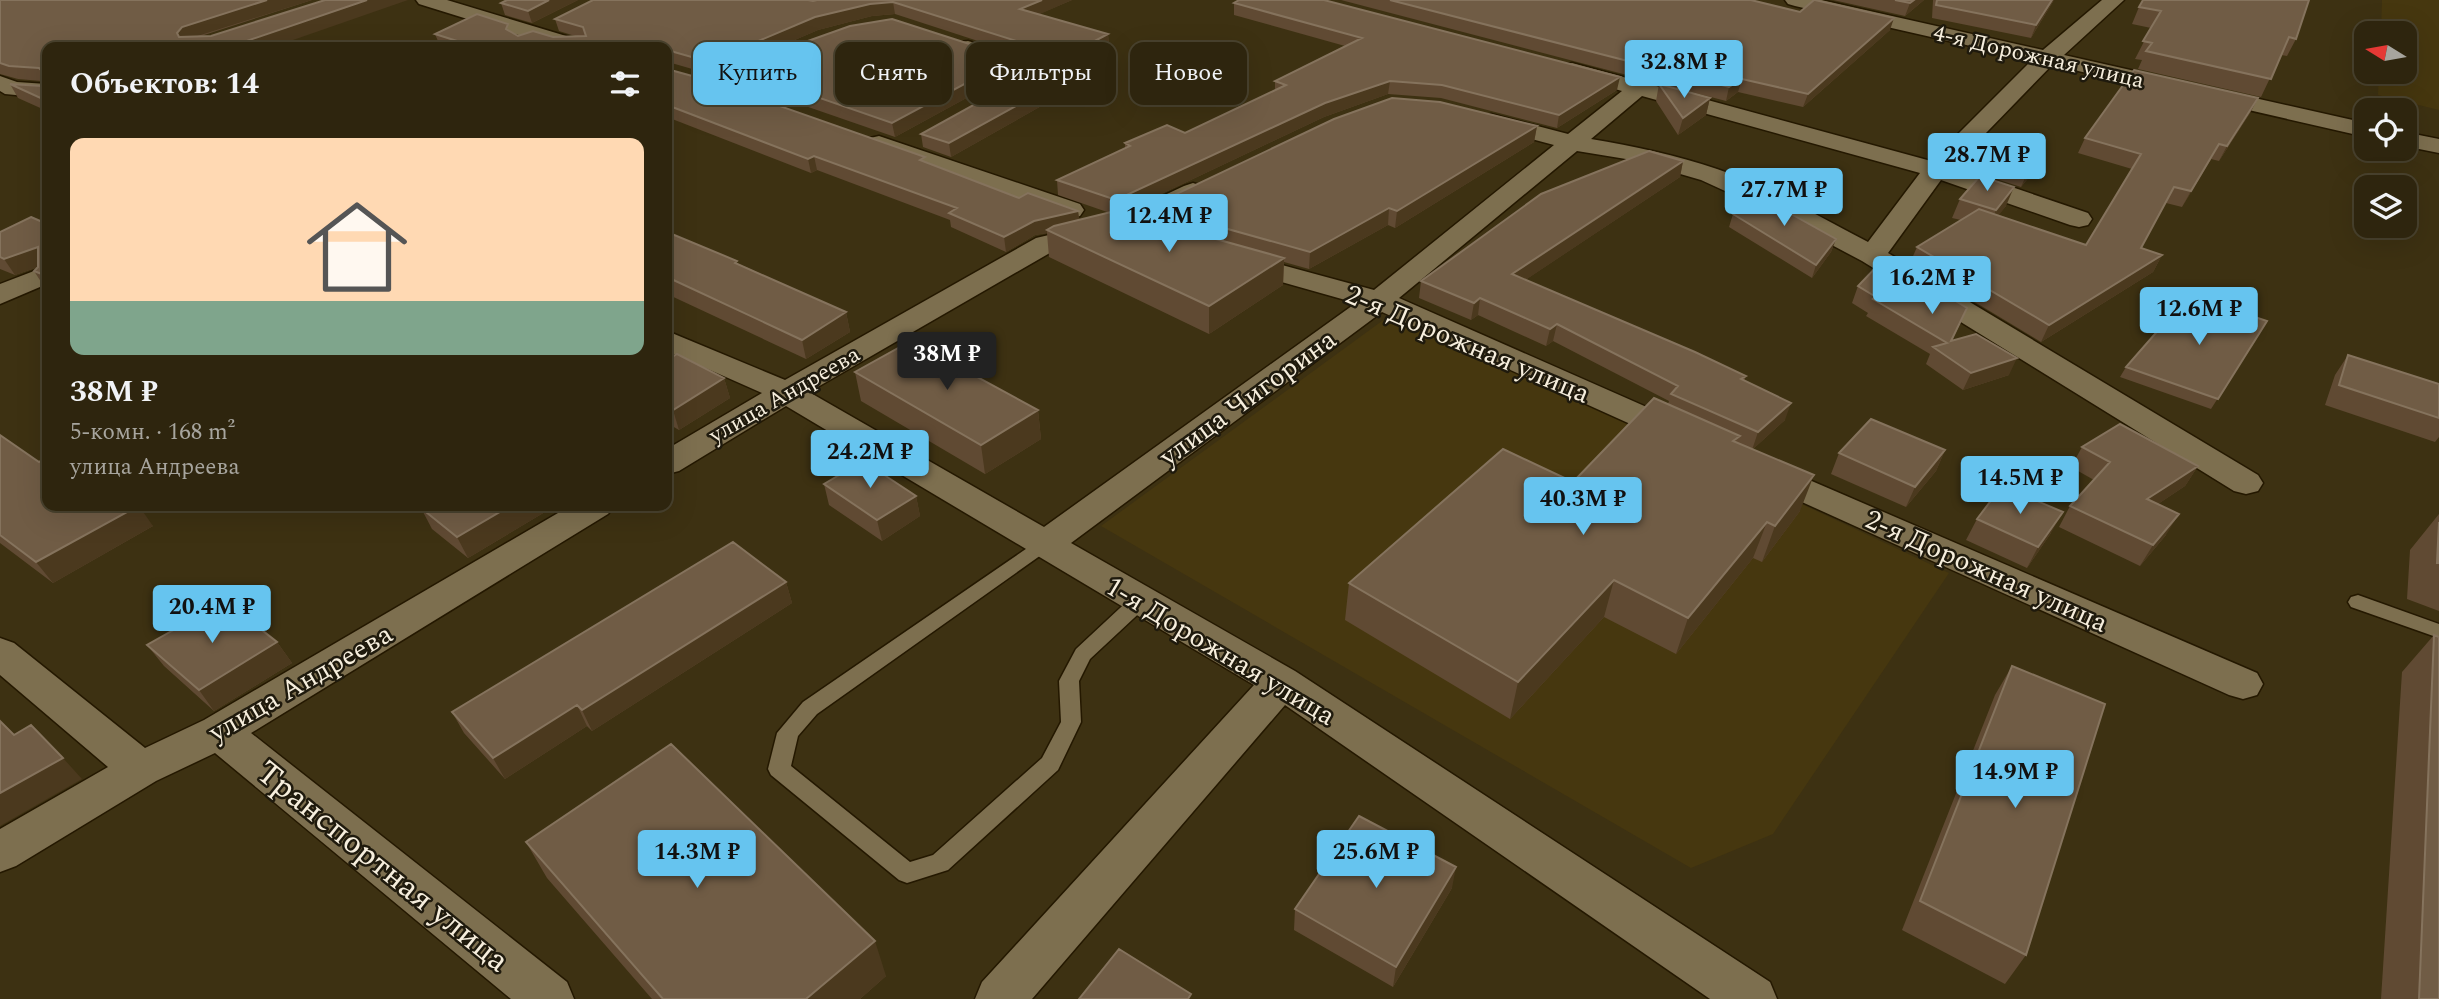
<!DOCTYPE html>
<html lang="ru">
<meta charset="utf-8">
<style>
body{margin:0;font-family:Spectral,serif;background:#3a311c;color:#f1f3f6;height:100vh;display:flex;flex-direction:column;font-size:26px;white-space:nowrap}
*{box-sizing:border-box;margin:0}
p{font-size:23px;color:#a7a59e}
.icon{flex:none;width:38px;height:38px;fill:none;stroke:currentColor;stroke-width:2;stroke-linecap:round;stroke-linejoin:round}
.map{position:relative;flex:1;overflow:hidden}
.drawer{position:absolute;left:42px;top:42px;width:630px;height:469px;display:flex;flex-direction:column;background:#2e250e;border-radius:14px;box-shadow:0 7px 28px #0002,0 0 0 2px #49422e}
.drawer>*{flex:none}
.guide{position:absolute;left:693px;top:42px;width:665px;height:63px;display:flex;gap:14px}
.needle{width:46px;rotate:281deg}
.buttons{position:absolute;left:2354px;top:21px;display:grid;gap:14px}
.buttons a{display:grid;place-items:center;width:63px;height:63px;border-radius:14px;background:#2e250e;box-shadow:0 7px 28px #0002,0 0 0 2px #49422e;font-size:35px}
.price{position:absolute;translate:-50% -60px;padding:0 16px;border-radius:7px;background:#66c4ef;color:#111;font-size:23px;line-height:46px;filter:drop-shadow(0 2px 4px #0008)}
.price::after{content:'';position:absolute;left:50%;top:42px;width:21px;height:16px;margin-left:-10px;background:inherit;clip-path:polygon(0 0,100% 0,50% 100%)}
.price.selected{background:#222;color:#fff}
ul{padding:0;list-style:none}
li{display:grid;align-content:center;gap:14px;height:371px;padding:0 28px}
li+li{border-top:2px solid #49422e}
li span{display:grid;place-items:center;height:217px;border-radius:14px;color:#555}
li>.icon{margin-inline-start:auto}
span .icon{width:126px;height:126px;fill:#fffc;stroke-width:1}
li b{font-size:30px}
h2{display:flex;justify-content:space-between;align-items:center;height:84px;padding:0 28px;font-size:30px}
.chip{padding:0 24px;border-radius:14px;background:#2e250e;box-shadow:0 7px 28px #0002,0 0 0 2px #49422e;font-size:24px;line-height:63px}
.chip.selected{background:#66c4ef;color:#111}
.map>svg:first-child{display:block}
.built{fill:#46370f}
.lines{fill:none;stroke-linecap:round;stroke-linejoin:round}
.service-casing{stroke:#241800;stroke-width:3}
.minor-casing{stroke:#241800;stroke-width:3}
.service{fill:#7d6f4f;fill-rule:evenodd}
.minor{fill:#7d6f4f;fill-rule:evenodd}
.wall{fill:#604a33}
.shaded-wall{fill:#4b391e}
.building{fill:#705c45;stroke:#85735d;stroke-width:2}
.labels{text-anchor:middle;stroke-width:5;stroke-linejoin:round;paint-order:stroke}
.far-street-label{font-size:23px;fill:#f6eedd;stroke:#1f1a0d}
.street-label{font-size:28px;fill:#f6eedd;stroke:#1f1a0d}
.near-street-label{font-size:33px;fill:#f6eedd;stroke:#1f1a0d}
</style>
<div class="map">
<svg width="2439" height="999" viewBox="0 0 2439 999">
<rect width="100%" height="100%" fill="#3d3112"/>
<!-- built -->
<path class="built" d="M2382,0H2439V110L2378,95L2379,72H2404V33H2381Z
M1393,313L1949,573L1773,834L1691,868L1101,526Z"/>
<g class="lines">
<!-- service casing -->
<g class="service-casing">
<path id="service" d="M1045,538L1051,540L1054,544L1051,548L817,714L798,736L791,766L910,862L933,855L1042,758L1061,722L1059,681L1076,649L1134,595H1148L1151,600L1148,605L1090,659L1079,681L1081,722L1058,770L948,870L907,883L899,880L771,775L768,769L777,733L803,702L1039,540Z
M2358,595L2439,624V638L2351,607L2348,602L2351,597Z"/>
</g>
<!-- minor casing -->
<g class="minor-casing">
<path id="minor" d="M416,0H447L586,42L589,47H557L419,4Z
M1785,0H1821L2043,50L2102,0H2124L2064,55L2366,123V137L2052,65L1953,167L2088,213L2092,219L2088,225L2079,227L2070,225L1941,180L1888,253L2258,475L2263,483L2258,491L2246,494L2234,491L1862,261L1760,207L1701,180L1632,160L1577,151L1399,298L1692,427L1697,434L1692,441L1680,444L1668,441L1382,312L1071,543L1295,671L1770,982L1777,999H1710L1285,705L1032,999H975L982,982L1254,685L786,406L679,471L667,474V449L762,393L667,351V331L785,380L1036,238L1109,221L1184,186L1193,183L1202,186L1206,191L1202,196L1127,233L1055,250L809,392L1044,527L1356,303L1228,267L1224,261L1228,255L1238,253L1374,290L1554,145L1483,126L1479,121L1483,116L1491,114L1568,134L1622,91L1564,75L1561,70L1564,65L1572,63L1931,161L2032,60L1795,6L1788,4ZM1642,96L1920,173L1868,242C1819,217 1770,187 1717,169C1676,155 1634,146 1591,139Z
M968,41L1041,63L1045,72L1042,77L1002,100H986L983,95L986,90L1020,71L960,52L957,47L960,42Z
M782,51L790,52L793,57L790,62L723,90H707L704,85L707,80Z
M0,76L17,82L47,84V98L5,94L0,91Z
M2404,132L2439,139V153L2404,146Z
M879,136L1080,204L1084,210L1080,216L1071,218L1062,216L870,148L867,143L870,138Z
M47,266V284L0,304V284Z
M1763,460L2257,673L2263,684L2257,695L2243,699L2229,695L1751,479L1746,471L1751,463Z
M570,506H614L608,514L251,733L567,982L574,999H511L215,753L156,781L16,866L0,872V829L108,767L0,675V638L14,643L145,748L204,720Z"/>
</g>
<!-- service -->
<use href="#service" class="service"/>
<!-- minor -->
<use href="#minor" class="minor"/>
</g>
<!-- wall -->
<path class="wall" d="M0,0H312L198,37L273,47H47V111L18,98L10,84L41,86V81L18,79L0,74Z
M578,0L532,23L505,15L501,3Z
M1072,0L1039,14L1108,34L1109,46L1071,67L1081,70L1082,83L951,157L923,147L921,134L1035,71L1043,62L895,14L872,16L818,30L713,75L668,62L667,63V47H443L440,46L435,34L511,32L518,36L553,37L575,36L559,31L555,19L813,1Z
M1341,0H1751L1800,12L1890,30L1803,107L1738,92L1726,101Z
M1833,0H1924L1905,16Z
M1933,0H2054L2031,38L1932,18Z
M1234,3L1617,90L1557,128L1441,98L1388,94L1324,117L1121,213L1149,221V207L1537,126L1534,142L1395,228L1388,225L1309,269L1284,262L1283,285L1209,334L1049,257L1047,233L1035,235L1006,252L951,227L950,220L817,170L811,173L667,117V69L926,162L1019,198L1078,211L1079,220L1110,213L1058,195L1057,180L1125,148V143L1185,133L1275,90V81L1345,46L1234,15Z
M2139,7L2296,39L2287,56L2281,55L2261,97L2138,69L2142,60L2135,59L2151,28L2132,24Z
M739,70L1014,72L895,137L742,84Z
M1659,84L1710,98L1706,115L1678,135L1656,101Z
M2258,98L2250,113L2219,161L2211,159L2182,207L2166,203L2141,248L2162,255L2153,272L2041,342L1910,263L1917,247L1961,220L1952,218L1960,199L2006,206L1998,215L2086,245L2132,169L2078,153L2085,138Z
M1683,161L1680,177L1525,280L1746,376L1744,381L1785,420L1753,449L1800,511L1762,562L1753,558L1676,654L1604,617L1510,719L1345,620L1349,583L1573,482L1668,404L1669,401L1553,341L1546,346L1478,315L1471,320L1419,298L1421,281Z
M2038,166L2021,187L1987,176L1991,167Z
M1733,214L1836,239L1831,252L1812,278L1729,227Z
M47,224V288H45L34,271L38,267L15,275L0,269V232Z
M667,232L846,312L850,332L806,359L667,294Z
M1888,264L1967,308L1952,341L2009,375L1963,390L1926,364L1930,354L1866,316L1868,313L1852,303L1858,286Z
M2267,321L2211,409L2120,377L2126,367Z
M667,354L724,378L730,398L679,430L667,423Z
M2348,355L2439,384V437L2435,442L2325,405L2335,375Z
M855,372L1038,410L1041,439L985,474L861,401Z
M0,435L39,462L153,526L53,583L0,543Z
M2082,447L2198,466L2185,486L2158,504L2166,535L2140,566L2059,527L2070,506L2094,480L2071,467Z
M1945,450L1936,471L1906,507L1831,474L1839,453Z
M824,484L916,496L920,516L882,541L829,505Z
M555,506L468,558L432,529L421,508Z
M2439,514V611L2407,599L2410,550Z
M1977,519L2051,533L2027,568L1966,540Z
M786,582L792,603L592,731L587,726L505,779L464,733L452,712Z
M2434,635L2439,999H2381L2402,672Z
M277,642L292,663L214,711L164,666L147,645Z
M2012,666L2026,955L2005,984L1902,930L1995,695Z
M526,842L886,976L860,999H652L547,878Z
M1452,888L1393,987L1294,930L1295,909Z"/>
<!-- shaded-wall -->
<path class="shaded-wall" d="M267,0H312L188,39L184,46L177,33L182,27Z
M367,0H408L273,47H229Z
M549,0H578L532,23L528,11Z
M1042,0H1072L1022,22L1020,9Z
M1914,0H1924L1905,16L1910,3Z
M2052,0H2054L2031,38L2036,25Z
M893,2L895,14L872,16L818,30L713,75L709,62L815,17L870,4Z
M1894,18L1890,30L1803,107L1808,94Z
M1108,34L1109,46L1056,75L1055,62Z
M1013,58L1014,72L895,137L892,123Z
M1081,70L1082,83L951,157L949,143Z
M1620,77L1617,90L1557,128L1559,115Z
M1742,79L1738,92L1726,101L1729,87Z
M1390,81L1388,94L1324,117L1117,215L1116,200L1325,103Z
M1710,98L1706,115L1678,135L1683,118Z
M2258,98L2250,113L2219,161L2227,146Z
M1537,126L1534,142L1395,228L1397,211Z
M2219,144L2211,159L2182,207L2191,191Z
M814,156L817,170L811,173L808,159Z
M2042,157L2038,166L2021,187L2025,178Z
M1683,161L1680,177L1509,291L1512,274Z
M2014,187L2006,206L1988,229L1996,210Z
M1389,208L1388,225L1309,269L1310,252Z
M1078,211L1080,225L1047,230V233L1035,235L1006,252L1004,237L1034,221Z
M1836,239L1831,252L1812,278L1816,265Z
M38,247L47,264L15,275L4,259Z
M2162,255L2153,272L2041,342L2049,325Z
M1284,258L1283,285L1209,334V306Z
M1480,298L1478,315L1471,320L1474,303Z
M846,312L850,332L806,359L802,340Z
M1557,324L1553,341L1546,346L1550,329Z
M2017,358L2009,375L1963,390L1971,373Z
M724,378L730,398L679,430L673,410Z
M1791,403L1785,420L1752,450L1758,432Z
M1038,410L1041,439L985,474L981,445Z
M1945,450L1936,471L1906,507L1915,487Z
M2198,466L2185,486L2134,520L2147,499Z
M1814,475L1800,511L1762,562L1775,526Z
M916,496L920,516L882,541L877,520Z
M139,506L153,526L53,583L36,562Z
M510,506H555L468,558L457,537Z
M2063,512L2051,533L2027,568L2038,547Z
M2179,514L2166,535L2140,566L2153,545Z
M1767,522L1753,558L1676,654L1688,618Z
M1614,580L1604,617L1510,719L1518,682Z
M786,582L792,603L592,731L582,710Z
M277,642L292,663L214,711L199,690Z
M577,705L587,726L505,779L493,758Z
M63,758L82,779L0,826V793Z
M1456,867L1452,888L1393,987L1396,967Z
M875,941L886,976L860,999H806Z"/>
<!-- building -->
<path class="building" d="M0,0H267L182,27L177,33L179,37L211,36L325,0H367L229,47H47V101L10,84L41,86L42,71L39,68L9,66L0,63Z
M507,0H549L528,11L501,3Z
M593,0H808L813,1L817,0H1042L1020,9L1108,34L1055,62L1081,70L949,143L921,134L1035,71L1046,59L1042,49L893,2L870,4L815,17L709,62L667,50V47H476L435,34L477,14L508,24L506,29L518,36L533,31L553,37L586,36L583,27L555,19Z
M1239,0H1324L1620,77L1559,115L1442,85L1390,81L1325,103L1116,200L1057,180L1130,146L1125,143L1167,125L1185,133L1286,85L1275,81L1362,38L1234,3Z
M1390,0H1751L1800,12L1814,0H1815L1894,18L1808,94L1742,79L1729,87Z
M1895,0H1914L1910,3Z
M1937,0H2052L2036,25L1936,5Z
M2143,0H2309L2296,39L2289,37L2271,79L2146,51L2152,43L2143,41L2161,11L2139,7Z
M892,19L1013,58L892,123L739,70L791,47L850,26Z
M667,69L703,79L925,157L920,160L1019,198L1028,193L1078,211L1034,221L1004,237L949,213L957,208L814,156L808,159L667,105Z
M2134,70L2258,98L2227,146L2219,144L2191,191L2174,187L2141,248L2162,255L2049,325L1917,247L1979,209L2086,245L2141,154L2085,138Z
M1659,84L1710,98L1683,118Z
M1392,98L1440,102L1537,126L1397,211L1389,208L1310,252L1149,207L1334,119Z
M2008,148L2042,157L2025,178L1991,167Z
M1649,151L1683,161L1512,274L1695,352L1746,376L1741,379L1791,403L1758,432L1671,394L1678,386L1557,324L1550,329L1480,298L1474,303L1421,281L1541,194Z
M1980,176L2014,187L1996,210L1960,199Z
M1748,190L1836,239L1816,265L1733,214Z
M1115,211L1284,258L1209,306L1047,230L1054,226Z
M31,217L47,224V276L34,271L38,267V247L4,259L0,257V232Z
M667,232L737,261L735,263L846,312L802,340L667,277Z
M1882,261L1888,264L1892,262L1967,308L1951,341L1976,334L2017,358L1971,373L1933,347L1947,343L1873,299L1876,297L1858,286Z
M2189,295L2267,321L2218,399L2126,367Z
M911,341L1038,410L981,445L855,372Z
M667,354L672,357L677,354L724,378L673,410L667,407Z
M2348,355L2439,384V418L2339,385Z
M1654,398L1740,436L1733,441L1814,475L1775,526L1767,522L1688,618L1614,580L1518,682L1349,583L1503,449L1573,482Z
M1871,419L1945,450L1915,487L1839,453Z
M2120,424L2198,466L2147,499L2179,514L2153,545L2070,506L2110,462L2082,447Z
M0,435L39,462L47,458V506H138L36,562L0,535Z
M863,461L916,496L877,520L824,484Z
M2002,486L2063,512L2038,547L1977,519Z
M426,506H510L457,537L421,508Z
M2439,522V563H2437Z
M733,542L786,582L582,710L577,705L493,758L452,712Z
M225,601L277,642L199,690L147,645Z
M2434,635L2439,637V999H2419Z
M2012,666L2105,704L2026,955L1920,901Z
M0,721L14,735L31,725L63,758L0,793Z
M671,744L875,941L806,999H663L526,842Z
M1359,816L1456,867L1396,967L1295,909Z
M1119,949L1191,994L1188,999H1079Z"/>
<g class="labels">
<!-- far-street labels -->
<g class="far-street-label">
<text transform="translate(2039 56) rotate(13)" y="8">4-я Дорожная улица</text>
<text transform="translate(784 394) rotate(-30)" y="8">улица Андреева</text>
</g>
<!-- street labels -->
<g class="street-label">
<text transform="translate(1468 343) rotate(23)" y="10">2-я Дорожная улица</text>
<text transform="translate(1247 397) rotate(-36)" y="10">улица Чигорина</text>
<text transform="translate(1987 570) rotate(24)" y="10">2-я Дорожная улица</text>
<text transform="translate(1221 650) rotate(31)" y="10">1-я Дорожная улица</text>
<text transform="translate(300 682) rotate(-30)" y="10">улица Андреева</text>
</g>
<!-- near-street labels -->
<g class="near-street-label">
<text transform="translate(384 865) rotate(39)" y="12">Транспортная улица</text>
</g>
</g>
</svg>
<div class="buttons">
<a><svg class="needle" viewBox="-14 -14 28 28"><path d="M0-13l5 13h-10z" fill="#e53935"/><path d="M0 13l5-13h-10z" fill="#a7a59e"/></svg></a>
<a><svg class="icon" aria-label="locate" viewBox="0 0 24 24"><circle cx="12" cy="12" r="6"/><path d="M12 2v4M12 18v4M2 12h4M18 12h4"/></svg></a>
<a><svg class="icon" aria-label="layers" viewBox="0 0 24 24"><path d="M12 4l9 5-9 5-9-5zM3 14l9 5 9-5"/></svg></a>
</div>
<b class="price" style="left:1684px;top:100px">32.8M ₽</b>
<b class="price" style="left:1987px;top:193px">28.7M ₽</b>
<b class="price" style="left:1784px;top:228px">27.7M ₽</b>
<b class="price" style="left:1169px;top:254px">12.4M ₽</b>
<b class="price" style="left:1932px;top:316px">16.2M ₽</b>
<b class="price" style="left:2199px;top:347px">12.6M ₽</b>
<b class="price selected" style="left:947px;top:392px">38M ₽</b>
<b class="price" style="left:870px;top:490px">24.2M ₽</b>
<b class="price" style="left:2020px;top:516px">14.5M ₽</b>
<b class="price" style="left:1583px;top:537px">40.3M ₽</b>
<b class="price" style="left:212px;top:645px">20.4M ₽</b>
<b class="price" style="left:2015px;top:810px">14.9M ₽</b>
<b class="price" style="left:697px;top:890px">14.3M ₽</b>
<b class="price" style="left:1376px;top:890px">25.6M ₽</b>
<div class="guide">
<a class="chip selected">Купить</a>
<a class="chip">Снять</a>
<a class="chip">Фильтры</a>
<a class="chip">Новое</a>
</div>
<section class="drawer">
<h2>Объектов: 14<svg class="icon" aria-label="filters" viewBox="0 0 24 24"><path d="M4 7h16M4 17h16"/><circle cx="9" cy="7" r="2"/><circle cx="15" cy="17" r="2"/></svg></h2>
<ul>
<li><span style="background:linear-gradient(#ffd9b3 75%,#7fa58c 0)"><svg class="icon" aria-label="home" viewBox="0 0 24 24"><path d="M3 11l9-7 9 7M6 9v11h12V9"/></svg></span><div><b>38M ₽</b><p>5-комн. · 168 m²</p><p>улица Андреева</p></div></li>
</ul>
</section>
</div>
